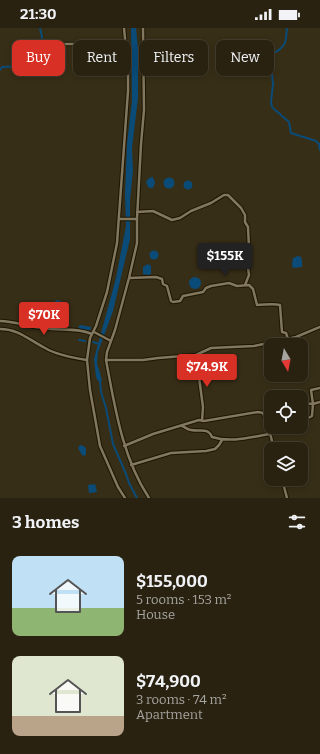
<!DOCTYPE html>
<meta charset="utf-8">
<style>
body{margin:0;font-family:Bitter,serif;background:#352f1f;color:#f1f3f6;height:100vh;display:flex;flex-direction:column;font-size:15px;white-space:nowrap}
*{box-sizing:border-box;margin:0}
p{font-size:13px;color:#a5a49f}
.icon{flex:none;width:22px;height:22px;fill:none;stroke:currentColor;stroke-width:2;stroke-linecap:round;stroke-linejoin:round}
.map{position:relative;height:470px;overflow:hidden}
.drawer{display:flex;flex-direction:column;background:#292211;flex:1}
.drawer>*{flex:none}
.top-card{position:absolute;left:12px;top:12px;width:296px;height:36px;display:flex;gap:8px}
.needle{width:26px;rotate:170deg}
.buttons{position:absolute;left:264px;top:310px;display:grid;gap:8px}
.buttons a{display:grid;place-items:center;width:44px;height:44px;border-radius:8px;background:#292211;box-shadow:0 2px 6px #0003,0 0 0 1px #453f31;font-size:20px}
.price{position:absolute;translate:-50% -34px;padding:0 9px;border-radius:4px;background:#d93025;color:#fff;font-size:13px;line-height:26px;filter:drop-shadow(0 1px 2px #0008)}
.price::after{content:'';position:absolute;left:50%;top:24px;width:12px;height:9px;margin-left:-6px;background:inherit;clip-path:polygon(0 0,100% 0,50% 100%)}
.price.active{background:#222;color:#fff}
ul{padding:0;list-style:none}
li{display:flex;align-items:center;gap:12px;height:100px;padding:0 12px}
li span{display:grid;place-items:center;flex:none;width:112px;height:80px;border-radius:8px;color:#555}
li>.icon{margin-inline-start:auto}
span .icon{width:48px;height:48px;fill:#fffc;stroke-width:1}
li b{font-size:17px}
h2{display:flex;justify-content:space-between;align-items:center;height:48px;padding:0 12px;font-size:17px}
.pill{padding:0 14px;border-radius:8px;background:#292211;box-shadow:0 2px 6px #0003,0 0 0 1px #453f31;font-size:14px;line-height:36px}
.pill.active{background:#d93025;color:#fff}
.status{display:flex;justify-content:space-between;align-items:center;height:28px;padding:0 20px;background:#292211;direction:ltr}
.status svg{height:11px;fill:currentColor}
.map>svg:first-child{display:block}
.water{fill:#0a4b78}
.lines{fill:none;stroke-linecap:round;stroke-linejoin:round}
.canal{stroke:#0a4b78;stroke-width:2}
.street-casing{stroke:#1e1602;stroke-width:4.5}
.street{stroke:#82785f;stroke-width:2.5}
</style>
<div class="status"><b>21:30</b><svg viewBox="0 0 49 12"><path d="M0 12V9h3v3zM5 12V6h3v6zM10 12V3h3v9zM15 12V0h3v12zM26 1h20v11H26zM47 4h2v5h-2z"/></svg></div>
<div class="map">
<svg width="320" height="470" viewBox="0 0 320 470">
<rect width="100%" height="100%" fill="#372e17"/>
<!-- water -->
<path class="water" d="M131,0H136L138,21V70L132,120L133,143L130,172V211L113,283L98,324L97,335L102,352L100,354L98,353L96,349L94,331L116,250L126,198L125,166L127,116L132,73Z
M153,149L155,155L153,160H150L148,159L146,154L149,150Z
M163.5 155a5.5 5.5 0 1 1 11 0a5.5 5.5 0 1 1-11 0Z
M183.5 157a4.5 4.5 0 1 1 9 0a4.5 4.5 0 1 1-9 0Z
M149.5 227a4.5 4.5 0 1 1 9 0a4.5 4.5 0 1 1-9 0Z
M298,228L301,229L302,233V239L293,240L292,236L293,230Z
M148,236L151,238V246L148,247L143,246V239Z
M189 255a6 6 0 1 1 12 0a6 6 0 1 1-12 0Z
M58,272L62,274V283L60,285H56L55,283V273Z
M81,297L91,299V301L88,303L78,301L79,298Z
M80,417L84,418L86,421V426L84,428L82,427L78,420Z
M95,456L97,464L89,465L88,457Z"/>
<g class="lines">
<!-- canal -->
<path class="canal" d="M0,42L2,39L22,38L40,25L42,9L40,0
M272,79L271,74L273,56L270,28C273,24 277,24 280,21C287,16 286,8 287,0
M273,80L289,94L291,105L316,113L319,116L320,122
M79,312L85,313
M93,314L99,316
M100,352L101,364L106,380L113,416L126,446L129,455L137,470"/>
<!-- street casing -->
<g class="street-casing">
<path id="street" d="M124,0L128,43V63L117,215L107,264L96,298L90,310L87,332L90,362L100,418L118,459L125,470
M143,0L144,82L141,116L137,191V215L129,250L115,302L107,324L106,332C115,379 122,429 149,470
M59,16H87L108,20H126
M137,184L153,183L172,192L180,190L191,183L211,175L224,167H228L241,180L245,187V194L248,199L249,220L247,233L249,247L245,257
M119,191H137
M129,250L156,249L162,251L163,256L167,258L171,273L173,274L180,273L183,268L203,264L206,260L211,258L229,255L237,258L249,257L253,261L257,277C264,277 273,275 280,277L282,304L286,305L288,311
M0,293C15,293 28,299 43,300C59,303 77,299 92,306
M0,301C19,301 29,312 45,320C57,327 73,330 87,332
M94,304L111,313
M296,309L298,317
M196,327L203,379L202,393
M106,332H143L158,330L196,327L211,320L254,318L296,309L320,299
M301,375L313,376L311,362L320,360
M301,394L312,388L313,376L320,374
M182,398C185,399 188,402 191,402C200,404 208,399 212,409C231,415 251,409 270,406
M124,418L153,406L199,392L204,393L258,384L263,385L268,397L274,421
M131,437L171,425L206,423L215,421L219,417L222,412
M282,451L287,470"/>
</g>
<!-- street -->
<use href="#street" class="street"/>
</g>
</svg>
<div class="buttons">
<a><svg class="needle" viewBox="-14 -14 28 28"><path d="M0-13l5 13h-10z" fill="#e53935"/><path d="M0 13l5-13h-10z" fill="#a5a49f"/></svg></a>
<a><svg class="icon" aria-label="locate" viewBox="0 0 24 24"><circle cx="12" cy="12" r="6"/><path d="M12 2v4M12 18v4M2 12h4M18 12h4"/></svg></a>
<a><svg class="icon" aria-label="layers" viewBox="0 0 24 24"><path d="M12 4l9 5-9 5-9-5zM3 14l9 5 9-5"/></svg></a>
</div>
<b class="price active" style="left:225px;top:249px">$155K</b>
<b class="price" style="left:44px;top:308px">$70K</b>
<b class="price" style="left:207px;top:360px">$74.9K</b>
<div class="top-card">
<a class="pill active">Buy</a>
<a class="pill">Rent</a>
<a class="pill">Filters</a>
<a class="pill">New</a>
</div>
</div>
<section class="drawer">
<h2>3 homes<svg class="icon" aria-label="filters" viewBox="0 0 24 24"><path d="M4 7h16M4 17h16"/><circle cx="9" cy="7" r="2"/><circle cx="15" cy="17" r="2"/></svg></h2>
<ul>
<li><span style="background:linear-gradient(#bfe0f5 65%,#8fb573 0)"><svg class="icon" aria-label="home" viewBox="0 0 24 24"><path d="M3 11l9-7 9 7M6 9v11h12V9"/></svg></span><div><b>$155,000</b><p>5 rooms · 153 m²</p><p>House</p></div></li>
<li><span style="background:linear-gradient(#dfe7d0 75%,#b9a48a 0)"><svg class="icon" aria-label="home" viewBox="0 0 24 24"><path d="M3 11l9-7 9 7M6 9v11h12V9"/></svg></span><div><b>$74,900</b><p>3 rooms · 74 m²</p><p>Apartment</p></div></li>
</ul>
</section>
